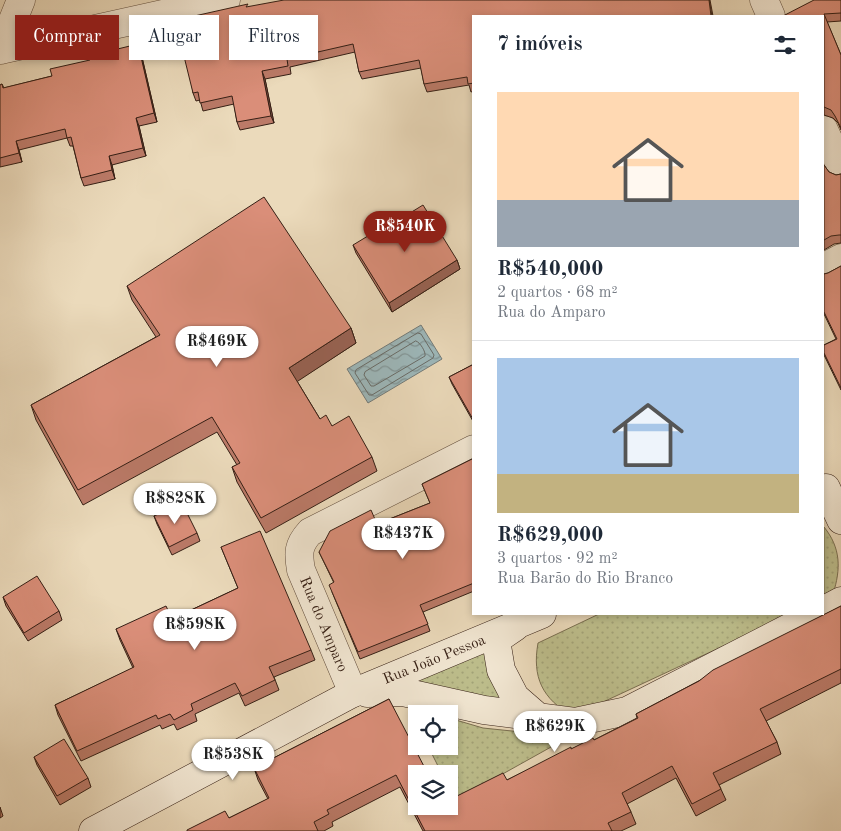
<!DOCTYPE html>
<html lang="pt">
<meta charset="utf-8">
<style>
body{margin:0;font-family:"Old Standard TT",serif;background:#f2f2f3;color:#1f2937;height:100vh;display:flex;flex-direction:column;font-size:19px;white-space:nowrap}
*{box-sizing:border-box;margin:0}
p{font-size:16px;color:#747a83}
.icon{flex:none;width:28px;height:28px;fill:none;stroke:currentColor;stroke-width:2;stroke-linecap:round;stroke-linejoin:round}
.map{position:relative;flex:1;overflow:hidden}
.sheet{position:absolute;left:472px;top:15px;width:352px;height:600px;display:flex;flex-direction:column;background:#fff;border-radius:0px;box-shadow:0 2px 8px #0003}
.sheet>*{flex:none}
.banner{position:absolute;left:15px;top:15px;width:382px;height:45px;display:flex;gap:10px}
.buttons{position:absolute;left:408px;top:705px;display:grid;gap:10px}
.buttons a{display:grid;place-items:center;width:50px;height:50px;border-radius:0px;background:#fff;box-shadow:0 2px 8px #0003;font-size:25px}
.price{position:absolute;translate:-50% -42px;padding:0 11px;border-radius:18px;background:#fff;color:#222;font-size:16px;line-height:32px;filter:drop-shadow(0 1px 2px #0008)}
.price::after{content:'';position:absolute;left:50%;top:30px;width:15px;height:11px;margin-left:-8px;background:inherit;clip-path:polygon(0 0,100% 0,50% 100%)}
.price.selected{background:#8f2418;color:#fff}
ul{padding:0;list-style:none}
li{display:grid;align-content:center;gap:10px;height:265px;padding:0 25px}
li+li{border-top:1px solid #e0e1e3}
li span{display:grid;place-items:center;height:155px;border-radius:0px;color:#555}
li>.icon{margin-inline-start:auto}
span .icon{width:90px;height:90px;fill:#fffc;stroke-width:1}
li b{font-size:21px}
h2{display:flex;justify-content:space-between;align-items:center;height:60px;padding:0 25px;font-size:21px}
.chip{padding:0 18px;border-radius:0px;background:#fff;box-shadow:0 2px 8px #0003;font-size:18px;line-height:45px}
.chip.selected{background:#8f2418;color:#fff}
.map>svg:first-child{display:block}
.green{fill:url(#green-dots);stroke:#796e50}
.water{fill:url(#water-waves);stroke:#737b79}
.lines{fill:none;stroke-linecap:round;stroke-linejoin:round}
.shore{stroke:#696c68;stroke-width:1}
.street-casing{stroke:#624e3e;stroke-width:29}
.secondary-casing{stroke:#351f15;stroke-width:29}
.street{stroke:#f2e7d3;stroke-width:28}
.secondary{stroke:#f2e7d3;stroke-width:28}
.wall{fill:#bb7a68;stroke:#351f15}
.shaded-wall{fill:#996355;stroke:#351f15}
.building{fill:#da8e79;stroke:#351f15}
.labels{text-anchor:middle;stroke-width:4;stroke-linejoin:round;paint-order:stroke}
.street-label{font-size:15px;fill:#351f15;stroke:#f2e7d3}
</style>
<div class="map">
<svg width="841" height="831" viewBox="0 0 841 831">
<defs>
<pattern id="green-dots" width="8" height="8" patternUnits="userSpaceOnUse" patternTransform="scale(1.25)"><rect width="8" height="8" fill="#bdbe8c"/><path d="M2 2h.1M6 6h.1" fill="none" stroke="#a3a378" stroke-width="1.8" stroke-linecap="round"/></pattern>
<pattern id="water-waves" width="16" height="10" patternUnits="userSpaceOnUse" patternTransform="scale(1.25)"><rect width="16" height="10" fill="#9db8bb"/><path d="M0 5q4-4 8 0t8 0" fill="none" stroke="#819597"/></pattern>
</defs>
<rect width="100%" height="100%" fill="#ebdabb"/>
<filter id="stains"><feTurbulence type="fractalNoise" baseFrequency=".004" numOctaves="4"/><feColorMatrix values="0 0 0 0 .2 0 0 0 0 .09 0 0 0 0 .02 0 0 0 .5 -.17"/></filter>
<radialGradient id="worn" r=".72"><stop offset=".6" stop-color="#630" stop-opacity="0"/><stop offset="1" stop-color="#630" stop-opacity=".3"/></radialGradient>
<!-- green -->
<path class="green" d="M824,527C841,548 841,569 833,594L824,599Z
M599,614H792L573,716C542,699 532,677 538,643Z
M492,649L511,709L408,684Z
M449,718L483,728L569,737L456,800L449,787V774H442L428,746H449Z"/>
<!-- water -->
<path class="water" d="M421,325L442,359L368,403L347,369Z"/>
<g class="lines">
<!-- shore -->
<path class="shore" d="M418,333L421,334L434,355L433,358L372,395H369L355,373L356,370Z
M416,341C420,342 426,352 425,356L374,386H371L364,375L365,372Z"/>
<!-- street casing -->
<g class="street-casing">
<path id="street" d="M764,0L771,16
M0,50L226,0
M1,50L21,0
M824,130L841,167
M824,267L841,258
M353,693L301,570C298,553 298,545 310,532L474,449"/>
</g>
<!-- secondary casing -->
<g class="secondary-casing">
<path id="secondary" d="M826,488L841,520
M824,610L841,601
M515,627L496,640L501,670L515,697L538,717
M367,693L403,692L484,710L575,722L627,711L816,614
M93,831L353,693L542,614"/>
</g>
<!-- street -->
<use href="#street" class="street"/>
<!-- secondary -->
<use href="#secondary" class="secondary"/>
</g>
<!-- wall -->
<path class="wall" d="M841,0V21L827,22L841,55V130L838,123L833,118L824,115V16H783Z
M249,7L474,16V91L471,92L469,85L427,92L424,84L421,68L362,79L359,72L355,52L290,67L291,74L265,79L274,123L240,130L237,122L234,104L203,111L200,100L196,101L193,93L186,39Z
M141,53L157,122L139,126L146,156L112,165L115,179L84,186L81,178L73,146H70L67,138L19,150L22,162L0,167V85L2,84L4,88L52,76Z
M824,165L829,172L836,175L841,174V243L834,244L824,250Z
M353,245L457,260L460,269L392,312L356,253Z
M841,266V390L824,355V345L836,339L824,314V274L828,273Z
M127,286L351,328L356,343L297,381L320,419L332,426L372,457L377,471L266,533L237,482L232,467L237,465L217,432L83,505L36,420L31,405L156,337L132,300Z
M474,364V423L452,384L449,377Z
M474,458V591L423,612L430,631L360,659L332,592L334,583L319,552L377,524L430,503L422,484Z
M154,516L197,533L200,541L172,555L157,524Z
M221,547L311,650L315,660L274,677L279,690L245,706L239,693L195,714L197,721L177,730L174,724L162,729L160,725L81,761L58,715L55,705L133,668L120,640L116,629L172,619L238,588Z
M3,597L59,611L62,620L28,641L6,606Z
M841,606V683L766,721L777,742L781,754L719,785L726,800L696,816L676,778L627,804L631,812L636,824L621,831H423L400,787L332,822L333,826L324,831H187L229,818L268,799L258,780L254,768L389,699L416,806H449L507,780L571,749L594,740L637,718L636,714Z
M34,757L88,778L91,787L60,805L37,765Z
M0,807L3,816L0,818Z"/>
<!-- shaded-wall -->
<path class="shaded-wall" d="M709,0H710L713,16H712Z
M138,44L141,53L157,122L154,113Z
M262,71L265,79L274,123L271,116Z
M136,118L139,126L146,156L143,148Z
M16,141L19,150L22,162L19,153Z
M109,156L112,165L115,179L112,170Z
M457,260L460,269L392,312L389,303Z
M351,328L356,343L295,383L289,368Z"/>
<!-- building -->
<path class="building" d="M284,0H709L711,16H474V83L468,84L467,77L424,84L419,60L359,72L353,44L287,59L288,66L262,71L271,116L237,122L232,96L200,103L198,92L193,93L180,40L186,39L181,19L248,4L246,7Z
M814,0H841V13L824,14L841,55V128L835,116L831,110L824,107V16H783Z
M138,44L154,113L136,118L143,148L109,156L112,170L81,178L71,137L67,138L65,129L16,141L19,153L0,158V85L2,84L3,88L52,76L50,69L90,60L89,56Z
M824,165L829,172L836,175L841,174V235H839L831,236L824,240Z
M264,197L351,328L289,368L320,419L326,415L332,426L349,416L372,457L261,518L232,467L240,463L212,417L78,490L31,405L160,335L127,286Z
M423,205L457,260L389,303L353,245L396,219L397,221Z
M841,266V388L824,353V345L837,339L824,312V274L828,273Z
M474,364V421L449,377Z
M474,458V583L420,605L428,624L358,652L329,585L334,582L319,552L330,531L371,510L377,524L430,503L422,484Z
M182,503L197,533L169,547L154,516Z
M260,531L311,650L269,667L275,680L242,696L235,683L191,704L193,710L174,720L170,714L158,719L156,715L77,751L55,705L134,667L116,629L166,606L172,619L238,588L221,547Z
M37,576L59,611L24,633L3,597Z
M841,606V669L760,709L777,742L713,773L721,789L692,804L672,766L622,793L631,812L608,823L612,831H425L396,775L327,810L329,814L314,822L318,831H187V830L225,811L229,818L269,798L254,768L389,699L428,774H416V806H449V800L503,773L507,780L571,747V749L593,738L594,740L638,718L636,714L699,681L713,670Z
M64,739L88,778L57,796L34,757Z"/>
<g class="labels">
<!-- street labels -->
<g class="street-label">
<text transform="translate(324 624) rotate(67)" y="5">Rua do Amparo</text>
<text transform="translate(434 659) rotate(-22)" y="5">Rua João Pessoa</text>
</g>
</g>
<rect width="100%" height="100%" filter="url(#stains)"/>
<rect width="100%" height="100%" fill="url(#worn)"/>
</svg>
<div class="buttons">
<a><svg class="icon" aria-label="locate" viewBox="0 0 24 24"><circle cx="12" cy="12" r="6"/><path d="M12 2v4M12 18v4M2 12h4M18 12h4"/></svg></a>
<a><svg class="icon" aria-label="layers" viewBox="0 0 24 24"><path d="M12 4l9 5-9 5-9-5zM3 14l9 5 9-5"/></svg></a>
</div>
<b class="price selected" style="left:405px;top:253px">R$540K</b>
<b class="price" style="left:217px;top:368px">R$469K</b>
<b class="price" style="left:175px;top:525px">R$828K</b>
<b class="price" style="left:403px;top:560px">R$437K</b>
<b class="price" style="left:195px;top:651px">R$598K</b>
<b class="price" style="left:555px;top:753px">R$629K</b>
<b class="price" style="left:233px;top:781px">R$538K</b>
<div class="banner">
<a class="chip selected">Comprar</a>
<a class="chip">Alugar</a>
<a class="chip">Filtros</a>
</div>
<section class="sheet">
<h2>7 imóveis<svg class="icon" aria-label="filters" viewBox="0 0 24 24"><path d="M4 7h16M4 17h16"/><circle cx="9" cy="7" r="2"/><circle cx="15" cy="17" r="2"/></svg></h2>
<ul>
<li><span style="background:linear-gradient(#ffd9b3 70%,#9aa5b1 0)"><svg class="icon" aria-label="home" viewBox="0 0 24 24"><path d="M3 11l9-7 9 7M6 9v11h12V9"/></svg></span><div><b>R$540,000</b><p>2 quartos · 68 m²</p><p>Rua do Amparo</p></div></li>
<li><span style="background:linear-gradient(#a9c7e8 75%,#c2b280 0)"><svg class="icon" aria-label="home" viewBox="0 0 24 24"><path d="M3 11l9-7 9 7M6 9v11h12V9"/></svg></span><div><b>R$629,000</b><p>3 quartos · 92 m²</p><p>Rua Barão do Rio Branco</p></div></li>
</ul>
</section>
</div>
